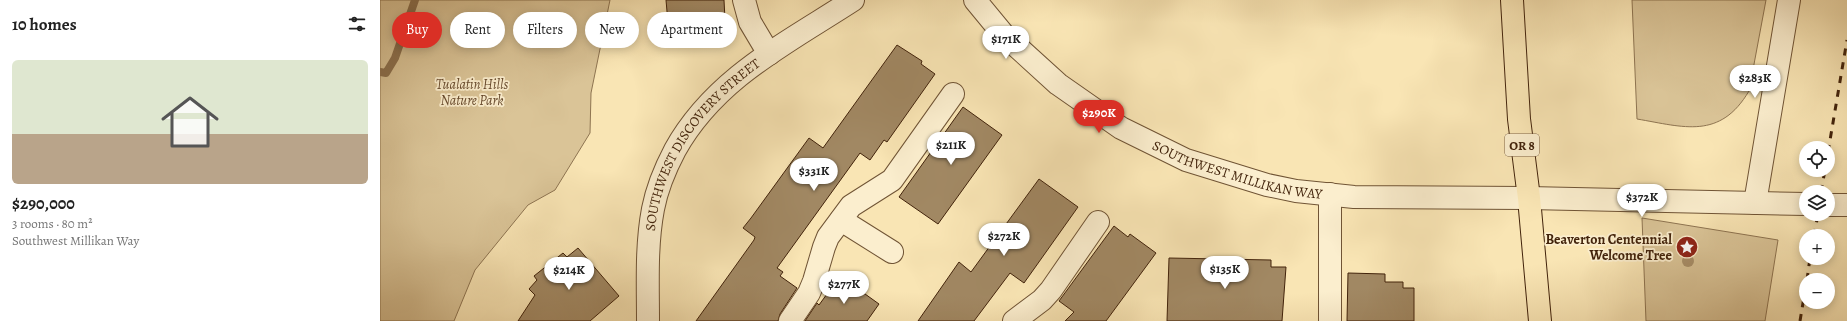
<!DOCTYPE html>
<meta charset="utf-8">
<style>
body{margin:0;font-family:Alegreya,serif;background:#f6f6f6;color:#222;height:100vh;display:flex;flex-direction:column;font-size:15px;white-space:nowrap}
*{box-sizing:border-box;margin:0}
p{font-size:13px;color:#767676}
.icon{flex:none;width:22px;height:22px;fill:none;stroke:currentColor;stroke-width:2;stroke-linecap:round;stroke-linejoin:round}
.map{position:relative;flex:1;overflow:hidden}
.side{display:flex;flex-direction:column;background:#fff;width:380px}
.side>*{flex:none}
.guide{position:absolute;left:12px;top:12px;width:380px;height:36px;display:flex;gap:8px}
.controls{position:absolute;left:1419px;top:141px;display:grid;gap:8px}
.controls a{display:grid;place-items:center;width:36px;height:36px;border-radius:50%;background:#fff;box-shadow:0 2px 10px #0003;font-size:20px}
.price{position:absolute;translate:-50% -34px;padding:0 9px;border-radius:14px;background:#fff;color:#222;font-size:13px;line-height:26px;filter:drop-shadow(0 1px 2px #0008)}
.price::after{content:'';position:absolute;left:50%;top:24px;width:12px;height:9px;margin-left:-6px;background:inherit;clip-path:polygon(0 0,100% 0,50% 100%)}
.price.selected{background:#d93025;color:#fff}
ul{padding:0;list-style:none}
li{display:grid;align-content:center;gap:8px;height:212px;padding:0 12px}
li span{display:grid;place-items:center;height:124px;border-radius:6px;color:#555}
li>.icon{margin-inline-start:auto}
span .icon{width:72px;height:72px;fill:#fffc;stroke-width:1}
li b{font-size:17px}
h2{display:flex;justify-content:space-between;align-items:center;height:48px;padding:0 12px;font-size:17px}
.pill{padding:0 14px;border-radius:18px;background:#fff;box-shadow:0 2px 10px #0003;font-size:14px;line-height:36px}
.pill.selected{background:#d93025;color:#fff}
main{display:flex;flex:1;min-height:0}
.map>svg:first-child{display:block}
.green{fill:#dac497;stroke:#8e7451}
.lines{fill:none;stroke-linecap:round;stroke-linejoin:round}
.stream{stroke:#8b704e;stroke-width:8}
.building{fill:#a18863;stroke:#42230b}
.minor-casing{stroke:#705435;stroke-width:24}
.major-casing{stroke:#42230b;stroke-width:24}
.minor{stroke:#fbeece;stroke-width:22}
.major{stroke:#f9e5b4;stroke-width:22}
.rail{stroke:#42230b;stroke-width:3;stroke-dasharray:7 7;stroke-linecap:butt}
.tree{fill:#a9906a}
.labels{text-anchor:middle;stroke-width:3.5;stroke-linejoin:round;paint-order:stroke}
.shield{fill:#fbeece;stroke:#7a6046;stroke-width:1}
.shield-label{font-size:13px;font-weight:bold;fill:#42230b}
.park-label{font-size:14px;font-style:italic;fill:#684b2e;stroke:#fbeece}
.street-label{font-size:14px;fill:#42230b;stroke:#fbeece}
.poi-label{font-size:14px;font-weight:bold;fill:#42230b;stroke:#fbeece;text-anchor:end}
</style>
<main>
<section class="side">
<h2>10 homes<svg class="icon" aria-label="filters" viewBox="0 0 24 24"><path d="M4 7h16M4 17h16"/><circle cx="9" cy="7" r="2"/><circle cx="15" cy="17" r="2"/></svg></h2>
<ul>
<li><span style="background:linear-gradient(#dfe7d0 60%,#b9a48a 0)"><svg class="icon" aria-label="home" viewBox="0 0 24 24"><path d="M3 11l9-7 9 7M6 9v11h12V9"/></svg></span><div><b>$290,000</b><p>3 rooms · 80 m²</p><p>Southwest Millikan Way</p></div></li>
</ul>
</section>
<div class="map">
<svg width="1467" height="321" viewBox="0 0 1467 321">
<rect width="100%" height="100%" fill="#f9e5b4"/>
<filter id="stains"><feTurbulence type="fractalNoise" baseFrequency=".005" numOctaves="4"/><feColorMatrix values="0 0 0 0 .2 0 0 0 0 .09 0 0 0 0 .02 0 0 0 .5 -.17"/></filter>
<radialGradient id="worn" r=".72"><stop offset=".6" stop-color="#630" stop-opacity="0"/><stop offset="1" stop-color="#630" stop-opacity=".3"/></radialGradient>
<!-- green -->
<path class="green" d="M0,0H230L211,93L210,133L175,190L148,205L95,270L74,321H0Z
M1252,0H1386L1369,91C1340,140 1304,127 1257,119Z
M1262,218L1398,240L1385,321H1266Z"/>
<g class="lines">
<!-- stream -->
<path class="stream" d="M0,72L6,73L15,58L35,0"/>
</g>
<!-- building -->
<path class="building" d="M286,0H344L345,20L288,23Z
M517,45L542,61L541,64L555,74L507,142L504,140L490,160L480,153L397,268L403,272L400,276L417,288L400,314L398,321H316L374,240L375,237L363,228L371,218L429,138L443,148Z
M583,107L622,135L558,224L519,197Z
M659,179L698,207L644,283L630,273L594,321H538L579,262L591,272Z
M734,226L748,237L750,234L776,253L726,321H685L694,312L679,301Z
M198,248L239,296L210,321H138L155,295L149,289L157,280L154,276L183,253L187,257Z
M789,258L891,260V267H906L902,321H787Z
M968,273L1005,274V282H1023V288H1034V321H967Z
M460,276L499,304L487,321H425L437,303L439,305Z"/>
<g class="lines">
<!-- minor casing -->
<g class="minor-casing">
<g id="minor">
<path d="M364,0L370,22L389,54"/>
<path id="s1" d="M595,0L623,34L678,84L741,128L806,160L887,185L916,191L974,197L1149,198L1426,204"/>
<path d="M1375,203L1409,0"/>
<path d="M1448,205H1467"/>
<path d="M461,220L512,252"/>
<path id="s2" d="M268,321C268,284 266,246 273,209C277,188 285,169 295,150C335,78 407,43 473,0"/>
<path d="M410,321L429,293L434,281L444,247L448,237L471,206L512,180L573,94"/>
<path d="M634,321L662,300L671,290L718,222"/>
<path d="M950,321V194"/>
</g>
</g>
<!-- major casing -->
<g class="major-casing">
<path id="major" d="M1132,0L1139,119L1149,198L1160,321"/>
</g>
<!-- minor -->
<use href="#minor" class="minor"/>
<!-- major -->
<use href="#major" class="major"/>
<!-- rail -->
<path class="rail" d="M1448,152L1467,40
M1441,192L1445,170
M1434,236L1438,214
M1427,280L1430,258
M1420,321L1426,285"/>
</g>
<!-- trees -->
<circle class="tree" cx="1308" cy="261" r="6"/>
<!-- icons -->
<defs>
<g id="sight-disc" transform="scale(1.15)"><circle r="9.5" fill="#8f2418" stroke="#fbeece"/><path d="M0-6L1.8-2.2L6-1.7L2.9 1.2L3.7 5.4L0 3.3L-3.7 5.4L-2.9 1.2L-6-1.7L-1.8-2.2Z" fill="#fff"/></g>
</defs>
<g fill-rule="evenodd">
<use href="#sight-disc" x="1307" y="247"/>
</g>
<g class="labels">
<!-- shield labels -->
<rect class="shield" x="1125" y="134" width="34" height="22" rx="3"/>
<g class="shield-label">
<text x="1142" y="150">OR 8</text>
</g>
<!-- park labels -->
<g class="park-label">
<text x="92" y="89">Tualatin Hills<tspan x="92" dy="16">Nature Park</tspan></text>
</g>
<!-- street labels -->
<g class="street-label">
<text dy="5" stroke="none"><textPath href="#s2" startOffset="194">SOUTHWEST DISCOVERY STREET</textPath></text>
<text dy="5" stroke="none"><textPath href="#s1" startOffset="320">SOUTHWEST MILLIKAN WAY</textPath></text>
</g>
<!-- poi labels -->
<g class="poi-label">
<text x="1292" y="244">Beaverton Centennial<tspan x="1292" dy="16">Welcome Tree</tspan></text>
</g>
</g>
<rect width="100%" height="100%" filter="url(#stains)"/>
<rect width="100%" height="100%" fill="url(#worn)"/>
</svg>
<div class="controls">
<a><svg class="icon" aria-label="locate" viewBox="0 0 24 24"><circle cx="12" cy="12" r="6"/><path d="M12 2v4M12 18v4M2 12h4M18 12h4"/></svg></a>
<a><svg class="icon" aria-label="layers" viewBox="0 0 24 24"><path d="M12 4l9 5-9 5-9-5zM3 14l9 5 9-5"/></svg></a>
<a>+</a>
<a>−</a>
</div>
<b class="price" style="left:626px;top:60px">$171K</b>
<b class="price" style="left:1375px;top:99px">$283K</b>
<b class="price selected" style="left:719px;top:134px">$290K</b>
<b class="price" style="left:571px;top:166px">$211K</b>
<b class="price" style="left:434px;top:192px">$331K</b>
<b class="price" style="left:1262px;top:218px">$372K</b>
<b class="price" style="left:624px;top:257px">$272K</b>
<b class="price" style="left:845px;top:290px">$135K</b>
<b class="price" style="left:189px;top:291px">$214K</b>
<b class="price" style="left:464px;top:305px">$277K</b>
<div class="guide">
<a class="pill selected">Buy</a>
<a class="pill">Rent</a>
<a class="pill">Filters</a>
<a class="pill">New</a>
<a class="pill">Apartment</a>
</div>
</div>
</main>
